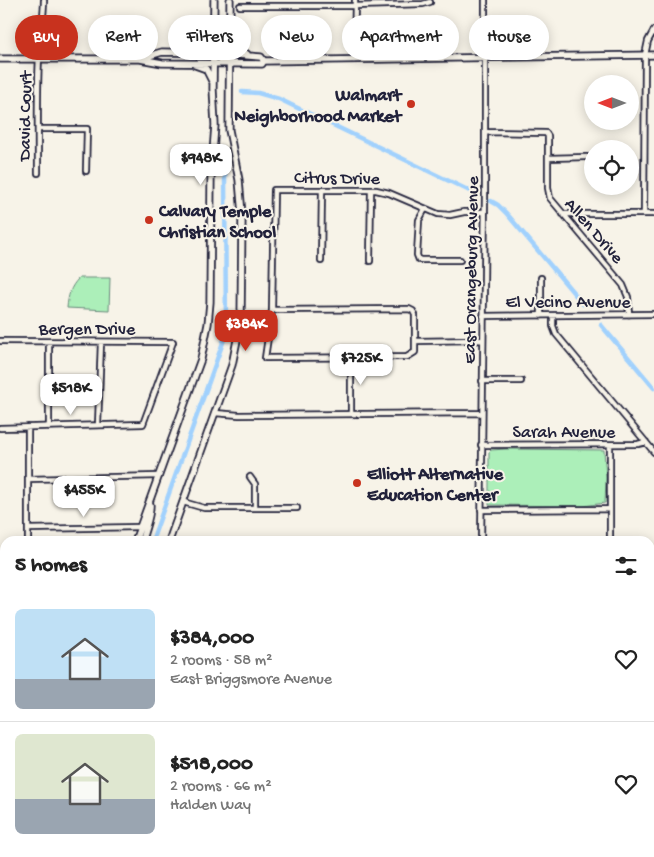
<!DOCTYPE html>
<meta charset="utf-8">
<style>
body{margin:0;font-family:"Gochi Hand",sans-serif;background:#f6f6f6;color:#222;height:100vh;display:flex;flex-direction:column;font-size:19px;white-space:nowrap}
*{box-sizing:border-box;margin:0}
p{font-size:16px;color:#767676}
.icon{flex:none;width:28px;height:28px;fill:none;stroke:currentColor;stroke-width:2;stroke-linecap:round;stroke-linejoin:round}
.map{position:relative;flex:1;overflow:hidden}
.details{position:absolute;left:0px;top:536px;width:655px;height:321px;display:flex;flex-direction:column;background:#fff;border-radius:15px 15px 0 0;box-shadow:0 2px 12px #0003}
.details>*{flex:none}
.top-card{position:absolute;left:15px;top:15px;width:625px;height:45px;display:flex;gap:10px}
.needle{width:32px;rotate:270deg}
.controls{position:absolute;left:584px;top:75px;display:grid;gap:10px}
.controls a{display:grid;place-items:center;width:55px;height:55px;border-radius:50%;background:#fff;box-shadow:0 2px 12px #0003;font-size:25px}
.price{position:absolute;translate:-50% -42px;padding:0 11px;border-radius:10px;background:#fff;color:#222;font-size:16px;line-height:32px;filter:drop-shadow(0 1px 2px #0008)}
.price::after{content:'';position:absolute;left:50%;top:30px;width:15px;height:11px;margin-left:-8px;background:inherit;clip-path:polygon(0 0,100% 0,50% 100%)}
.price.selected{background:#c8321e;color:#fff}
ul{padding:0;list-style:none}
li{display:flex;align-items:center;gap:15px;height:125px;padding:0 15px}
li+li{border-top:1px solid #e0e0e0}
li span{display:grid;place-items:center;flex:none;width:140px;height:100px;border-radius:8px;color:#555}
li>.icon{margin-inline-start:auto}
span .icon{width:60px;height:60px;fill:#fffc;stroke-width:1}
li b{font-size:21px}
h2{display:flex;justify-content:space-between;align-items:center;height:60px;padding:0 15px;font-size:21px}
.chip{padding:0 18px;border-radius:22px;background:#fff;box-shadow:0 2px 12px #0003;font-size:18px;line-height:45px}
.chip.selected{background:#c8321e;color:#fff}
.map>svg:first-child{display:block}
.green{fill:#acefb9;stroke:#67887a}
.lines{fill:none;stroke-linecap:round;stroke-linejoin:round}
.canal{stroke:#a1d1fd;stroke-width:4.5}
.minor-casing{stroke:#22223b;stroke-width:8}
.major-casing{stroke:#22223b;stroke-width:9}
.minor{stroke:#f7f3e8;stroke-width:4.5}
.major{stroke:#f7f3e8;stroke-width:5.5}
.poi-dot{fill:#c8321e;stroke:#f7f3e8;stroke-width:2}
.labels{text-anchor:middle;stroke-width:4;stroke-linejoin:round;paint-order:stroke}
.poi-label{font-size:18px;font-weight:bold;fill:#22223b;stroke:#f7f3e8;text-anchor:start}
.street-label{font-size:18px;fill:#22223b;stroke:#f7f3e8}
</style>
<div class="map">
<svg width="654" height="857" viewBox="0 0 654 857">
<rect width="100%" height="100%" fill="#f7f3e8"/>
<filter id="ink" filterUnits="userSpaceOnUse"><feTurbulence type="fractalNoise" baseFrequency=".02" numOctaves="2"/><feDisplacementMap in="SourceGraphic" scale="10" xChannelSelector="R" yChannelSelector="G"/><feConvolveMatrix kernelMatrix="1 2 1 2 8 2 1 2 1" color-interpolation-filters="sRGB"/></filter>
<g filter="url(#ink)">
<!-- green -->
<path class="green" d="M79,278H110L109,310L67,308C68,296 70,287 79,278Z
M506,449L604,450L606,478L605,503L583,506L489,505V452L491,450Z"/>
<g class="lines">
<!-- canal -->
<path class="canal" d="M242,92L258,93L279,99L476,194
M491,201L498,205L507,214L583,304
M601,325L654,388
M152,541L226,334L225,174
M40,857L41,852"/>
<!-- minor casing -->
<g class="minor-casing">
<path id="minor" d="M240,6H355L423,4L430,2
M354,60L355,0
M38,129H87L86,171
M485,132L546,133L548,136V188L550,198L623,285L628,297L629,315
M548,158L587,157
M38,173C38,135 37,96 39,57C39,38 44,19 44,0
M425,209L419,220L417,255L419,260H460
M563,214H654
M644,214L645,55L648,41L654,30
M321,261L322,190
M370,261L371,190
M272,310L409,309L413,311L415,315V352L407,357L265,358L272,310L274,190H376L389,193L438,214L450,215L464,212H485
M483,316L654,314
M541,316V278
M553,316V326L556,334L654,452
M0,341L173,342L143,424L0,428
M415,341L482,340
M351,358V414
M482,381H521
M215,413L239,415L482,413
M98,425L101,342
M49,427V342
M481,445L638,444L646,442
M250,477L255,484V508
M28,479L159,476
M183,502L204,508H297
M481,510L610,509
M28,529L140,527
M28,541V427
M481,541L485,196V0
M610,541V445
M650,573H654
M0,580H5
M650,637H654
M0,692H5
M650,702H654
M650,765L654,764
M220,857V852
M349,857V852
M391,857V852
M478,857V852
M608,857V852"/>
</g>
<!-- major casing -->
<g class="major-casing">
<path id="major" d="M231,36L236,47L247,54
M142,58L162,52L214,53L261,57L264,61
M0,59H140L162,63L262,64L264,61L654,55
M195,65L206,69L212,81
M135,541L201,359L208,324L210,302L211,179L215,125L213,89L214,0
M142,541C144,529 151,517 150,504
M169,541L232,365L241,320L242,214L239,180L229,130L230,0
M24,857L26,852
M56,857L57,852"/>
</g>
<!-- minor -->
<use href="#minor" class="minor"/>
<!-- major -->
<use href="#major" class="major"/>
</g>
</g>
<!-- markers -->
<g class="poi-dot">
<circle cx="411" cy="104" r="5"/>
<circle cx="149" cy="220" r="5"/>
<circle cx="357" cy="483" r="5"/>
</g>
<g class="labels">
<!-- poi labels -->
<g class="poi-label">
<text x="401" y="100" text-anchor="end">Walmart<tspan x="401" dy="21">Neighborhood Market</tspan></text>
<text x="159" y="216">Calvary Temple<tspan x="159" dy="21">Christian School</tspan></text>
<text x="367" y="479">Elliott Alternative<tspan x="367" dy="21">Education Center</tspan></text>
</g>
<!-- street labels -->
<g class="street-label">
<text transform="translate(24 116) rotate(-89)" y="6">David Court</text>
<text transform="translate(337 177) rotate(1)" y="6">Citrus Drive</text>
<text transform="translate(595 230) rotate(49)" y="6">Allen Drive</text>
<text transform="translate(470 270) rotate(-89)" y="6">East Orangeburg Avenue</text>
<text x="568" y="307">El Vecino Avenue</text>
<text x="87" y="334">Bergen Drive</text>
<text x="564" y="437">Sarah Avenue</text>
</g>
</g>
</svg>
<div class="controls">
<a><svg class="needle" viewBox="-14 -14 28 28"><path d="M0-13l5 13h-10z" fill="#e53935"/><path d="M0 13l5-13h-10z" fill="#767676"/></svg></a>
<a><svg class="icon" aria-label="locate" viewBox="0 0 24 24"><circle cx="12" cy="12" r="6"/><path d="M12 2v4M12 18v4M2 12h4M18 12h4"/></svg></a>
</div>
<b class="price" style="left:201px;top:186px">$948K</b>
<b class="price selected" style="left:246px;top:352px">$384K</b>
<b class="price" style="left:361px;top:386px">$725K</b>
<b class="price" style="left:71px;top:416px">$518K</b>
<b class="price" style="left:84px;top:518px">$455K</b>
<div class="top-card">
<a class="chip selected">Buy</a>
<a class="chip">Rent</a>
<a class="chip">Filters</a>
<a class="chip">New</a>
<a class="chip">Apartment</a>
<a class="chip">House</a>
</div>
<section class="details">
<h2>5 homes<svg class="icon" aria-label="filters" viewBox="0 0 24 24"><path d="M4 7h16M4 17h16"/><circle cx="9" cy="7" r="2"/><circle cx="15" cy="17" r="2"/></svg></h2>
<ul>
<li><span style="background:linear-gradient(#bfe0f5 70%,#9aa5b1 0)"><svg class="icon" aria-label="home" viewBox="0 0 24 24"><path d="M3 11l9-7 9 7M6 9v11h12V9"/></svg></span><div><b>$384,000</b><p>2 rooms · 58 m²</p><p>East Briggsmore Avenue</p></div><svg class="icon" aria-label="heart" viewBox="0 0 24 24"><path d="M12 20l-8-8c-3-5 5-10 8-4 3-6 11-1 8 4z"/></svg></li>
<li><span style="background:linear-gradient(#dfe7d0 65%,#9aa5b1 0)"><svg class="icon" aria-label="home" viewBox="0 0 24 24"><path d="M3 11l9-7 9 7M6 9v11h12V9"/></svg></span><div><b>$518,000</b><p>2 rooms · 66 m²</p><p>Halden Way</p></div><svg class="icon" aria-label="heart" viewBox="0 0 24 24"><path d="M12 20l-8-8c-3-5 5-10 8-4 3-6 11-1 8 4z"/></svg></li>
</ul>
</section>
</div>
